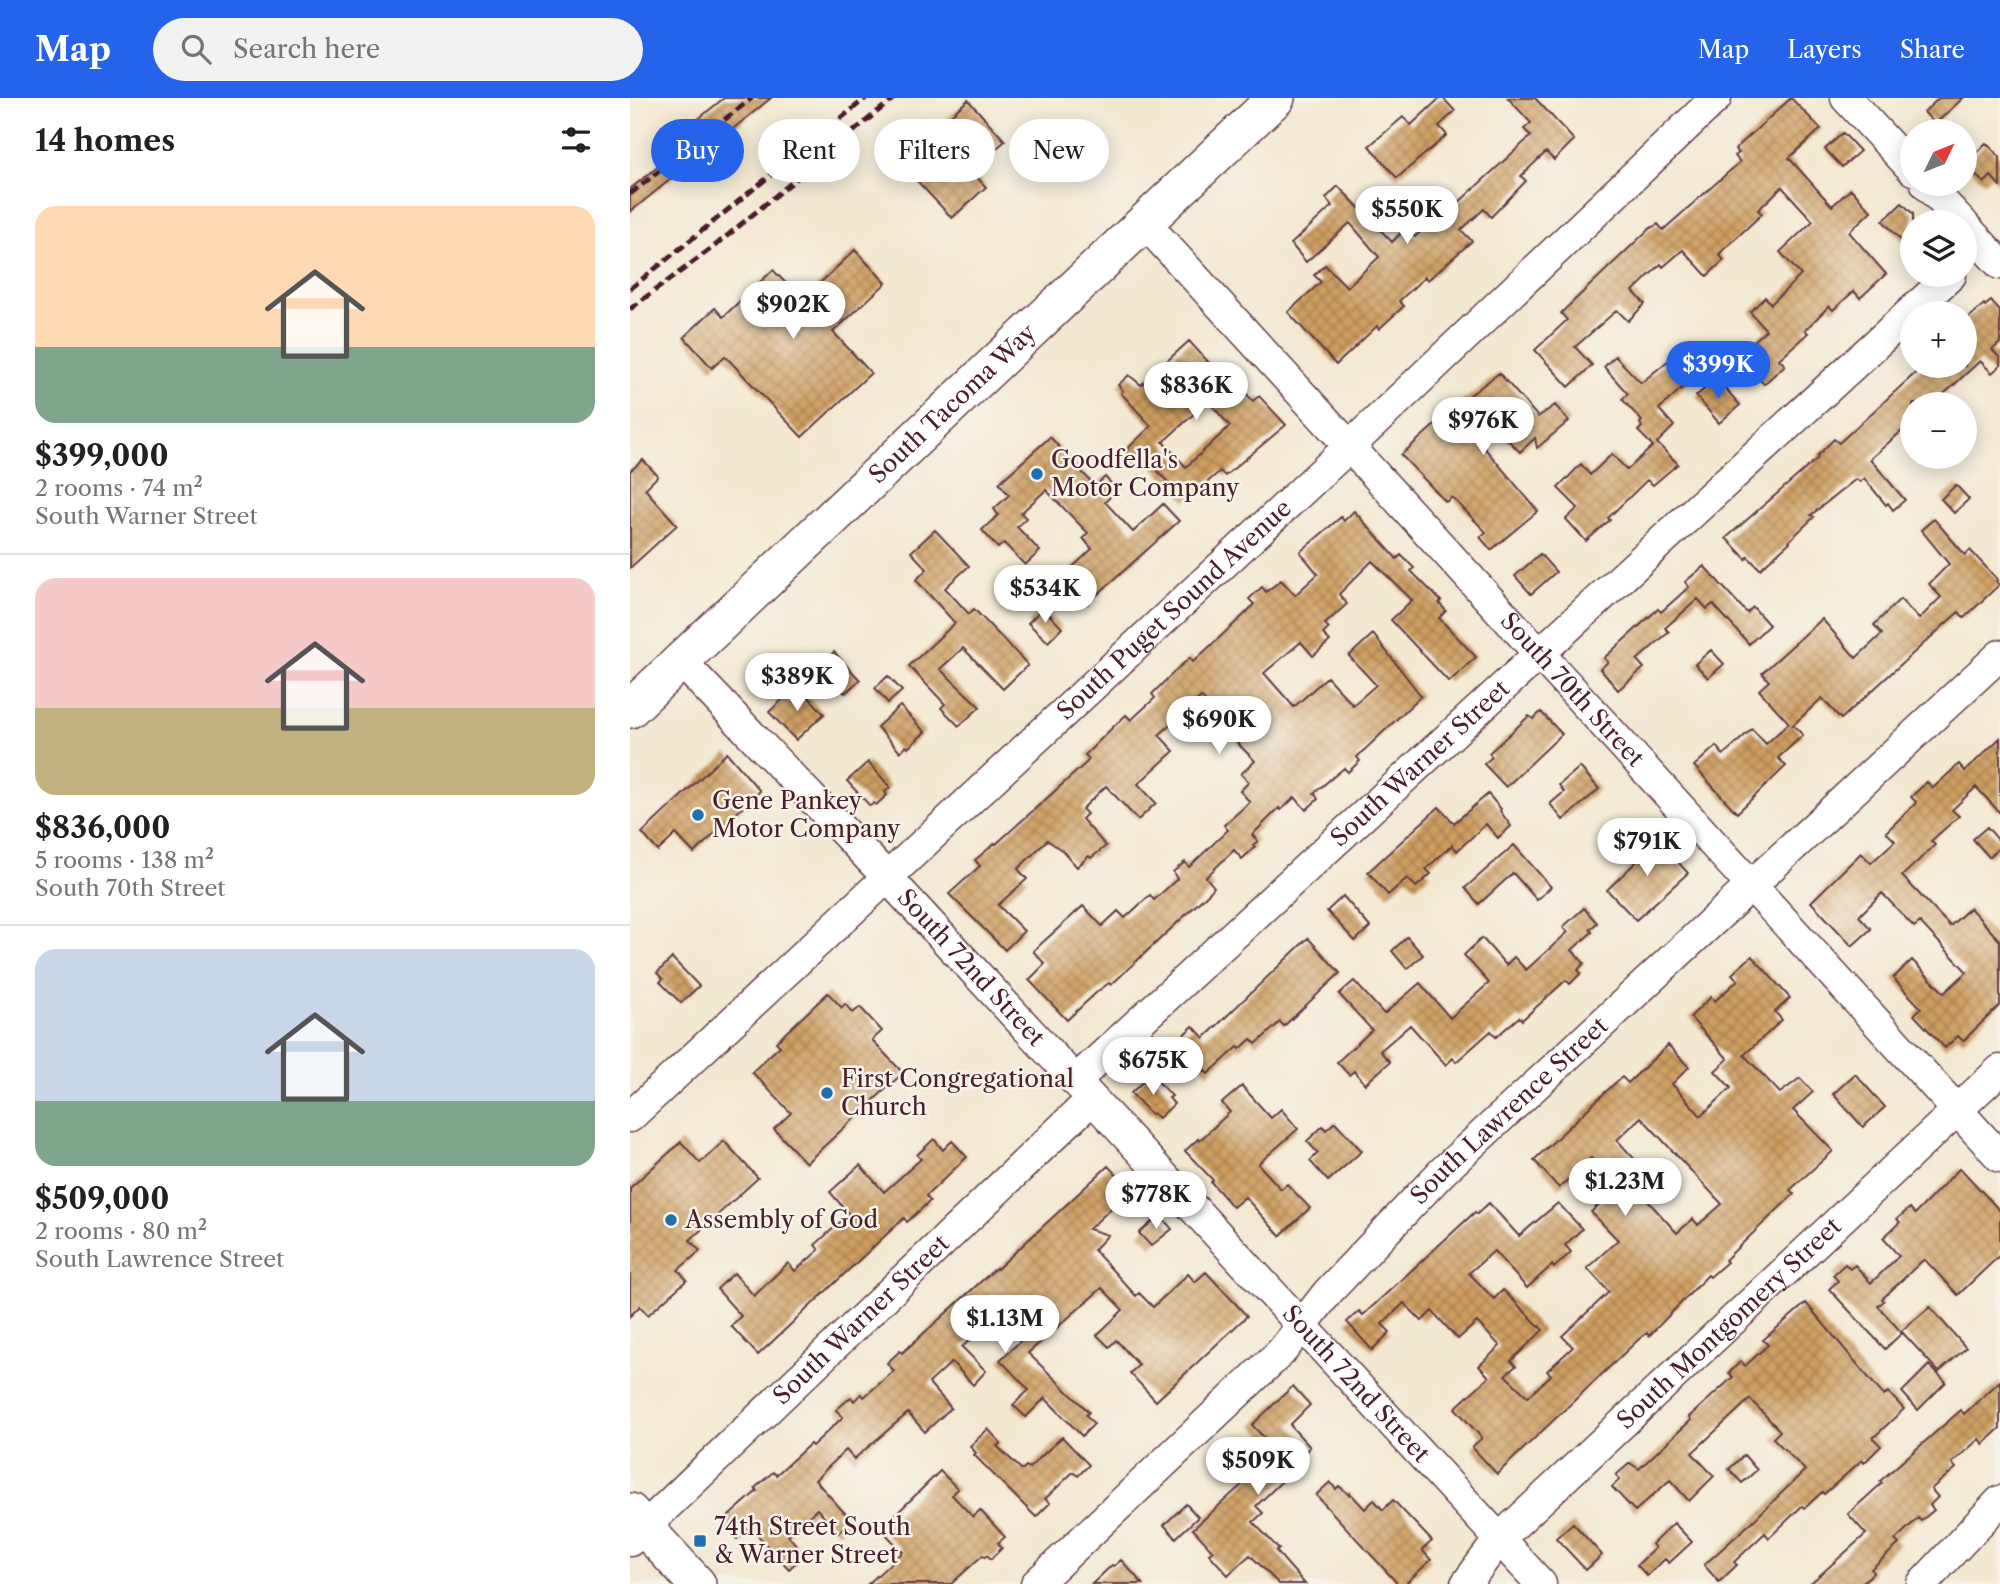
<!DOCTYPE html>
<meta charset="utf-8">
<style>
body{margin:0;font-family:"Libre Caslon Text",serif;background:#f2f2f2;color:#202124;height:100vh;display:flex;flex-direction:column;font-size:26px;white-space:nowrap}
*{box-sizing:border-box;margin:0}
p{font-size:23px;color:#757577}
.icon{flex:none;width:38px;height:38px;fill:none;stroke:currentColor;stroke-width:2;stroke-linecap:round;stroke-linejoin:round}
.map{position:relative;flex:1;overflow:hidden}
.drawer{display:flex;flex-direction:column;background:#fff;width:630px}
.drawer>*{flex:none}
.top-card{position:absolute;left:21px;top:21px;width:665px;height:63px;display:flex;gap:14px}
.needle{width:46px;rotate:47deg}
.controls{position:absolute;left:1270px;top:21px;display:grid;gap:14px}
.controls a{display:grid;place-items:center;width:77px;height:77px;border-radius:50%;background:#fff;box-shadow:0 4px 18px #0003;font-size:35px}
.price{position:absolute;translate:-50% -60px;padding:0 16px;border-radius:24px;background:#fff;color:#222;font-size:23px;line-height:46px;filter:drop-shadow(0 2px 4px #0008)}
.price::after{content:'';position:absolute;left:50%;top:42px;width:21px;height:16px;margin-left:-10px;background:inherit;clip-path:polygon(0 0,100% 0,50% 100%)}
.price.on{background:#2563eb;color:#fff}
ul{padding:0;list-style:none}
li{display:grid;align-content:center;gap:14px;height:371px;padding:0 35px}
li+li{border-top:2px solid #e0e0e0}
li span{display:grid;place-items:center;height:217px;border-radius:21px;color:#555}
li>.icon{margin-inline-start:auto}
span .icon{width:126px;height:126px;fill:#fffc;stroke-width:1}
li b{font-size:30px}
h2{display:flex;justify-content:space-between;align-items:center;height:84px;padding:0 35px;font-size:30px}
.chip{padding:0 24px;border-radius:32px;background:#fff;box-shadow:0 4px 18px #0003;font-size:24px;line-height:63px}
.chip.on{background:#2563eb;color:#fff}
header{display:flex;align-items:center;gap:42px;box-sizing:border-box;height:98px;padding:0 35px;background:#2563eb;color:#fff}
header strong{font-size:33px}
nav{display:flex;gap:38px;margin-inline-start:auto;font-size:24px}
.search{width:490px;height:63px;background:#f2f2f2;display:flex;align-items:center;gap:18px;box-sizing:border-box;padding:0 24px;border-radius:38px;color:#757577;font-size:26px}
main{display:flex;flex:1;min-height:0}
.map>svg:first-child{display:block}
.building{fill:url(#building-cross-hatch);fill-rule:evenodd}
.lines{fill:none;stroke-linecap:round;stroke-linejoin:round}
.minor-casing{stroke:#633d44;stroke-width:33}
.major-casing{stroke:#633d44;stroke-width:40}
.minor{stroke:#fff;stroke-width:30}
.major{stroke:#fff;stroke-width:37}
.rail{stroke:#4a1f2b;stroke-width:5;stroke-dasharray:10 5;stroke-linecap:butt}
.poi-dot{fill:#1f6fb2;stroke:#f7f3e8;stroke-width:2.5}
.labels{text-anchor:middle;stroke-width:5;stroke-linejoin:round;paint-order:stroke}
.street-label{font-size:24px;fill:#4a1f2b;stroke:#f7f3e8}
.poi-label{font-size:24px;fill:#4a1f2b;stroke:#f7f3e8;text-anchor:start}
</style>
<header>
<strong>Map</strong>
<div class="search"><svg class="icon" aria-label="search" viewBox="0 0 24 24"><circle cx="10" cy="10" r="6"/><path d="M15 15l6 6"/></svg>Search here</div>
<nav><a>Map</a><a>Layers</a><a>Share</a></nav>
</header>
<main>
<section class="drawer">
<h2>14 homes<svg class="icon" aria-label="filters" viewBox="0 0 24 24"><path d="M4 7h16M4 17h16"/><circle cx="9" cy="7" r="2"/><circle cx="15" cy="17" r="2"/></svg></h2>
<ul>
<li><span style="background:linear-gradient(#ffd9b3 65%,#7fa58c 0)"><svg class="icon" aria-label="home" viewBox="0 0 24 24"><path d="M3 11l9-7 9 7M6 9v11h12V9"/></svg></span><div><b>$399,000</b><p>2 rooms · 74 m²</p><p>South Warner Street</p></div></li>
<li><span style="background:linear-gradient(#f6c9c9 60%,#c2b280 0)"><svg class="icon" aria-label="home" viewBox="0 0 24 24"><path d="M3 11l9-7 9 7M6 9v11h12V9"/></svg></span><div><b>$836,000</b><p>5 rooms · 138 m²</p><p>South 70th Street</p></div></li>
<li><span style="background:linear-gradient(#c9d6e8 70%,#7fa58c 0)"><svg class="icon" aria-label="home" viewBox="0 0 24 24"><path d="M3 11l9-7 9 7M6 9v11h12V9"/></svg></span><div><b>$509,000</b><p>2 rooms · 80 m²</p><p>South Lawrence Street</p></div></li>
</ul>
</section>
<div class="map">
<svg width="1370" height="1486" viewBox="0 0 1370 1486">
<defs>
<pattern id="building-cross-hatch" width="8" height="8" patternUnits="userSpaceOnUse" patternTransform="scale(1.75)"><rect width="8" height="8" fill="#ce9e61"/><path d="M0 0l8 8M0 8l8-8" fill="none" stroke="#a98050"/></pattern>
</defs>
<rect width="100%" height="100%" fill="#f7f3e8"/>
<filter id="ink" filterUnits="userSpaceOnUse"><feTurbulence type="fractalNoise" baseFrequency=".0143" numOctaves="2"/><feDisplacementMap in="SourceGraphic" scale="14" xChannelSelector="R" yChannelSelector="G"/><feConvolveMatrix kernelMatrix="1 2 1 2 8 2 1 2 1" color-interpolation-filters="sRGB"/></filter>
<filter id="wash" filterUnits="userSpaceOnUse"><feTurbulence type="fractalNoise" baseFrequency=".00686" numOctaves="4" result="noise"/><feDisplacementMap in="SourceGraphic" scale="28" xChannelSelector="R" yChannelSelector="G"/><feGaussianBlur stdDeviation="1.57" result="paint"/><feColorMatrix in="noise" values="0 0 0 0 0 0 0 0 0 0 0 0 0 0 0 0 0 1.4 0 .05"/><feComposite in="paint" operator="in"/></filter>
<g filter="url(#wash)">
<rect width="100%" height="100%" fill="#f3e8d2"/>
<g id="blocks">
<!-- building -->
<path class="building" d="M94,0H141L0,114V91L54,48L46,39Z
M810,0H813L825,13L809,28L817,37L767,80L739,48L773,19L781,27Z
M878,0H905L944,42L924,62L916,54L891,78L896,83L861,119L854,111L831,132L842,143L798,182L795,179L769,203L774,208L749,231L747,228L706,267L658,214L691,184L684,177L695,167L717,189L749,159L720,125L676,164L661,146L702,108L696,100L708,88L762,144L776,130L785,139L811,116L814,118L901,38L894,31L901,25Z
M1161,0L1191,31L1159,60L1202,108L1221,91L1241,113L1219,134L1256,176L1230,200L1224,193L1203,212L1199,208L1175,232L1178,235L1149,261L1155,267L1134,286L1108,258L1136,232L1120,214L1135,199L1141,206L1171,177L1150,154L1183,123L1152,89L1128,112L1132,116L1089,156L1094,162L1077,178L1053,152L1033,169L1031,166L1003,193L1015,206L998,223L987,212L945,249L962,267L939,289L905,252L937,222L931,215L1019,131L1028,126L1033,132L1110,64L1105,58L1109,55L1105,51Z
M1309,0H1333L1305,26L1294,14Z
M338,2L375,43L341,73L356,89L322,120L258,52L292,21L303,33Z
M1213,35L1230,53L1212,69L1195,51Z
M1356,45L1370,59V88L1361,78L1354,85L1335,66Z
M1272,105L1283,116V155L1253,123Z
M225,152L256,185L203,234L241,275L172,339L95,258L82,270L54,239L85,210L93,219L143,172L172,202Z
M1361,203L1370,213V245L1362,252L1370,260V268L1362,275L1350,263L1303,306H1283V323L1240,361L1275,402L1263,412L1258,405L1256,407L1234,380L1230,384L1226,381L1181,417L1184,419L1159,443L1160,444L1130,471L1118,459L1116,461L1096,440L1188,360L1187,358L1204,341L1209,345L1293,268H1335V223L1354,206L1355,208Z
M559,243L591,278L596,274L623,303L629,298L656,327L595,378L590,373L556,403L515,360L507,367L495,353L521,328L491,295L493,293L488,287L499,277L511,287ZM578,303L600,328L556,369L533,344Z
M985,258L1011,285L1044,258L1063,280L1029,311L1044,328L1027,345L1048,366L1023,387L1017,382L978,420L980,422L956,443L936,421L948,410L928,390L951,366L960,377L982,356L997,372L1023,348L1008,333L1012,329L1010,325L1012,323L992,301L998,296L974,269Z
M869,275L908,319L925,307L939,323L907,350L905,340L890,354L855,319L840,333L908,413L861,452L850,439L856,434L822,399L816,404L771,357L827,307Z
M1087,281L1110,307L1089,325L1066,298Z
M420,339L465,388L475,379L487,392L475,404L503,434L533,406L549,423L457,506L432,479L462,451L453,440L458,435L416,392L391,415L396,420L387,429L410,453L395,467L374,445L368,450L352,432L368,417L364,411L379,397L369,385Z
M13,362L28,378L15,391L47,427L0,470V373Z
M1326,387L1339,401L1324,415L1311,401Z
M724,413L767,461L771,457L784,470L781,473L811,503L809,505L816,513L809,520L846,559L819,584L761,522L782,502L742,463L709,496L717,506L695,526L699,530L693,536L700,543L683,558L671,544L634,575L664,609L697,579L723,607L746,587L719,558L743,536L791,598L727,659L730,663L718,674L714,670L684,695L688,701L676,712L665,699L651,712L649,710L622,737L628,743L623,747L625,749L612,761L604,752L576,779L584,789L580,794L481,887L479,885L468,893L437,922L399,882L415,866L403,853L453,808L472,828L488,813L495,820L520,797L524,802L547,781L543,774L555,764L559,769L598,732L594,727L620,704L610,693L619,684L611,676L625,663L588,625L592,622L571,599L529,637L544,653L508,686L526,705L508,722L476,688L452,711L457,716L452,721L476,748L461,760L459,758L447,769L433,753L417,742L388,771L397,781L368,807L394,833L375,852L319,796L350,768L345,762L365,745L366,746L456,665L459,661L455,657L482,630L496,617L501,622L525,600L522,596L547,571L560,560L563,564L617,514L624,506L619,501L632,489L636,494L651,482L665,497L688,476L670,454L711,419L714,423Z
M1304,421L1335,457L1340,452L1368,482L1366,483L1369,487L1334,520L1329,514L1324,518L1211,621L1192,600L1163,627L1173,637L1148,660L1156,668L1107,715L1064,668L1086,648L1093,657L1122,631L1136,646L1159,625L1129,592L1139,583L1132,575L1192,521L1226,560L1252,536L1244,527L1270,501L1289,521L1311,499L1299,486L1319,466L1291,432Z
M305,432L339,468L315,490L339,516L344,511L398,567L373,591L333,550L310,571L350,609L329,628L311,610L315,606L279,568L325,525L286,482L297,471L281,454Z
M910,456L926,474L901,496L885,478Z
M1074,468L1117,515L1123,509L1139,527L1119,546L1083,506L1077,511L1068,501L1035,530L1039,534L1007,562L1014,570L988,592L970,571L978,564L974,560L1028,511L1031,514L1059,489L1055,484Z
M413,510L432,530L418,544L398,525Z
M1081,552L1094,566L1078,580L1065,566Z
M204,554L230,582L215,595L189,567Z
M258,578L272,593L258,605L245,590Z
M168,587L194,616L166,642L139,614Z
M270,608L295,634L278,650L276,648L270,654L247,629Z
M911,614L932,636L876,689L854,666L862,659L859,655L899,618L903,621Z
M1370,640V715L1346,689L1322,712L1329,718L1301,743L1305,747L1272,778L1320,828L1340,810L1370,843V907L1333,943L1328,938L1315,950L1284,917L1291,910L1263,880L1282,862L1314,895L1337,874L1290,824L1284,829L1252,795L1229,818L1241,831L1222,848L1181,804L1231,755L1241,765L1265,743L1256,734L1284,707L1286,704L1281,699L1297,684L1303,690L1329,666L1335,673Z
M97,655L130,693L64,755L46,736L28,753L12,735Z
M238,664L260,689L255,694L257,697L246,707L244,705L240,708L217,683Z
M950,669L969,691L933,722L920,706L934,694L929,687Z
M858,696L871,711L870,713L881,728L868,740L856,726L827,753L822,747L796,771L801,776L786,789L777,780L758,797L738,774L809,709L824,725Z
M1357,729L1370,744V749L1359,759L1343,741Z
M1024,738L1058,775L1006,822L977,792L1006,764L1000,754L1016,739L1019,743Z
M884,747L921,789L907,802L883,775L849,806L835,790Z
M713,798L740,829L725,843L697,813Z
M954,810L967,825L960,831L962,834L942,852L954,865L948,872L951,875L940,886L936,882L892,922L889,919L866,939L861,933L826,964L823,960L816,967L780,927L750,953L760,964L735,986L724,973L719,977L707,964L742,932L709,896L724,883L754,916L790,885L820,920L859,885L834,857L852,840L876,867L884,859L896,872L938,834L933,829Z
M777,839L793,857L777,871L762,853Z
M678,840L710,875L654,928L650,924L626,946L621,941L610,951L608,949L578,976L548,942L563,928L574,940Z
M1122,858L1160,900L1145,914L1152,922L1114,957L1150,995L1170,980L1183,994L1163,1012L1203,1053L1160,1092L1164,1096L1095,1162L1097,1164L1080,1179L1078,1177L1019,1238L1017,1235L1010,1240L867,1376L842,1349L852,1340L825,1310L859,1279L849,1268L870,1248L847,1224L828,1241L802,1213L792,1223L774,1205L752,1226L760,1234L742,1252L717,1224L729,1213L733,1217L845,1114L847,1116L859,1105L889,1138L928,1105L952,1131L935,1147L941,1154L924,1170L922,1167L897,1190L864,1153L839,1175L864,1201L873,1192L913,1232L881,1263L886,1268L875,1277L898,1299L921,1277L917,1273L943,1249L932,1238L979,1194L957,1170L988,1142L961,1114L982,1095L977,1089L983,1084L961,1060L929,1090L904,1062L984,986L992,979L998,985L1038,947L1059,969L1042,986L1071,1018L1101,990L1085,973L1098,961L1060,919L1081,899L1085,903L1108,882L1102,876ZM1011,1019L1092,1106L1068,1127L1063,1121L1047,1135L1007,1091L1020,1078L987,1042Z
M42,860L69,888L51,905L30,884L33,881L27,875Z
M198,895L212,910L215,906L223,915L230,909L252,933L242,942L273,975L176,1065L144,1031L161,1015L122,974L150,948L146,944Z
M521,976L542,998L539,1000L544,1006L529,1020L523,1015L521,1016L501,995Z
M1225,976L1255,1009L1233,1029L1203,996Z
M612,988L641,1020L651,1011L668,1031L628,1066L651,1091L657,1086L680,1110L650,1138L615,1099L603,1109L581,1084L583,1082L555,1053L568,1041L569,1043L600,1014L592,1005Z
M705,1024L732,1053L698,1083L680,1063L688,1055L677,1043L693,1028L696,1032Z
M304,1041L313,1052L322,1043L337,1059L296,1098L300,1103L277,1124L274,1120L128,1257L101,1228L111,1218L87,1191L104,1175L124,1198L158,1165L165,1173L189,1152L185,1147L219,1116L200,1094L230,1067L254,1094L291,1061L287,1057Z
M94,1043L128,1080L60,1142L70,1153L48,1172L57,1182L18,1217L10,1208L0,1218V1090L51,1044L70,1065Z
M478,1068L501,1092L459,1131L478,1137L464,1152L506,1198L509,1195L523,1209L558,1176L565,1184L576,1174L617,1218L526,1303L500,1275L509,1267L486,1242L479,1249L467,1237L493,1212L472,1190L398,1255L459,1314L456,1317L464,1326L452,1338L415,1300L396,1319L383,1307L399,1292L370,1262L398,1236L374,1212L332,1249L356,1273L343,1287L322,1264L299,1285L321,1310L295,1334L278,1315L224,1361L216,1352L185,1382L221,1422L208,1435L187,1411L158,1437L174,1457L159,1471L122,1431L119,1434L118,1431L107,1441L92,1424L127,1393L125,1390L143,1374L146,1377L180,1346L182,1348L213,1319L206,1312L221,1299L224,1303L231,1296L234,1299L264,1273L257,1265L270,1253L272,1255L366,1170L367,1171Z
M1330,1070L1370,1113V1157L1328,1197L1295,1162L1292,1163L1252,1201L1254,1203L1248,1208L1272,1235L1255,1251L1199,1191L1208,1183L1203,1177L1215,1166L1220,1171L1225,1167L1241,1185L1269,1158L1253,1140L1270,1124L1267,1121L1280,1110L1285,1116Z
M530,1117L542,1131L521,1148L509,1135Z
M1176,1205L1254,1298L1258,1294L1274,1311L1243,1340L1251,1348L1234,1365L1232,1362L1194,1396L1192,1394L1175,1410L1172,1408L1139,1440L1135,1435L1104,1464L1107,1467L1089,1484L1074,1467L1123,1423L1175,1372L1143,1340L1150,1333L1120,1301L1062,1355L1084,1378L1059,1403L1040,1382L1005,1413L982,1389L990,1381L986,1377L1000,1365L1009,1371L1061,1322L1059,1319L1103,1279L1099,1275L1111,1263L1115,1268L1138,1247L1133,1242Z
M1300,1209L1336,1250L1309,1274L1271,1233Z
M1299,1267L1316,1284L1288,1312L1272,1294Z
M1370,1283V1330L1353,1346L1349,1341L1322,1365L1326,1370L1301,1391L1308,1399L1300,1407L1304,1412L1291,1423L1288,1420L1265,1442L1269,1446L1241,1471L1244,1474L1231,1486H1180L1236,1436L1218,1416L1252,1385L1250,1383L1331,1312L1334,1316Z
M663,1288L680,1307L660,1327L680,1349L670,1359L671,1365L626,1408L633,1415L623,1424L649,1451L646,1453L675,1486H649L620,1457L598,1477L579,1456L583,1453L563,1431L648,1354L622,1327Z
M358,1331L371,1345L367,1348L392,1372L396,1368L399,1370L432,1339L459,1367L448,1378L443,1374L415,1401L420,1405L406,1419L344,1357L346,1355L340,1348Z
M1114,1357L1127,1372L1112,1385L1099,1371Z
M310,1373L328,1391L322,1397L343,1419L350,1412L375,1439L368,1445L372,1450L361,1461L357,1457L355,1459L353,1457L321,1486H238L273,1454L251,1431Z
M700,1384L706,1391L709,1388L719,1397L720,1395L735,1411L744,1402L753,1412L763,1402L802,1443L792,1452L801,1462L775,1486H768L686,1397Z
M556,1406L568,1419L546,1440L534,1427Z
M943,1425L972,1457L956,1472L926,1440Z
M1044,1425L1062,1444L1039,1465L1035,1461L1017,1478L1007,1467L1025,1450L1022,1446Z
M491,1462L513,1486H462L482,1467L484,1468Z"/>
</g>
</g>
<g filter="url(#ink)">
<use href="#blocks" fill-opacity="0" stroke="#633d44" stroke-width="2"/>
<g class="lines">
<!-- minor casing -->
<g class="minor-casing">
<g id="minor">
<path d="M1216,0L1283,72"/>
<path d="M1296,86L1332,124"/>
<path id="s1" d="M514,124L1370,1059"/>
<path d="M1335,128L1370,166"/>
<path id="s2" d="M51,563L257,779L911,1486"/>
<path id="s3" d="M445,983L1321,177"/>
<path id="s4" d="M0,1019L720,348L1086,0"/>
<path id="s5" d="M0,1443L462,1001"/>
<path id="s6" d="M406,1486L652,1253L698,1194L812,1074L1370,557"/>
<path id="s7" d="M836,1486L869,1441L1370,972"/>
<path d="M1292,1486L1370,1403"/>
</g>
</g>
<!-- major casing -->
<g class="major-casing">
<g id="major">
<path id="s8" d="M0,611L646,0"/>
<path d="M0,1414L67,1486"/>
</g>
</g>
<!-- minor -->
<use href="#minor" class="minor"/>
<!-- major -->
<use href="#major" class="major"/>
<!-- rail -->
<path class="rail" d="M0,96L122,0
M0,191L236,0
M0,211L86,147L264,0"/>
</g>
</g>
<!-- markers -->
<g class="poi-dot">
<circle cx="407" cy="376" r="7"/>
<circle cx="68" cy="717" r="7"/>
<circle cx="197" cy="995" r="7"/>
<circle cx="41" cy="1122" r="7"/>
<rect x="63" y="1436" width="14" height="14" rx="3.5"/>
</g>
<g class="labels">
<!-- street labels -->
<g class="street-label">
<text dy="8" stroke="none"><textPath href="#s8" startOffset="444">South Tacoma Way</textPath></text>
<text dy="8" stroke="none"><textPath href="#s4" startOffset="744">South Puget Sound Avenue</textPath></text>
<text dy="8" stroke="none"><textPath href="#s1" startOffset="634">South 70th Street</textPath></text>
<text dy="8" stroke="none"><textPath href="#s3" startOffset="469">South Warner Street</textPath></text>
<text dy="8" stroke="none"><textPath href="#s2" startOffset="422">South 72nd Street</textPath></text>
<text dy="8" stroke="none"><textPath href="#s6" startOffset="670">South Lawrence Street</textPath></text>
<text dy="8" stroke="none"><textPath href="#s5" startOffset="320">South Warner Street</textPath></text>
<text dy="8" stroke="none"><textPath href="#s7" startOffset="371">South Montgomery Street</textPath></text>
<text dy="8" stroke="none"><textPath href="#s2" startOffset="989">South 72nd Street</textPath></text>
</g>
<!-- poi labels -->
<g class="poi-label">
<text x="421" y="370">Goodfella's<tspan x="421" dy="28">Motor Company</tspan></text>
<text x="82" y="711">Gene Pankey<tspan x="82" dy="28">Motor Company</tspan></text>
<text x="211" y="989">First Congregational<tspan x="211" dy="28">Church</tspan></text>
<text x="55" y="1130">Assembly of God</text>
<text x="84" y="1437">74th Street South<tspan x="84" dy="28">&amp; Warner Street</tspan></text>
</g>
</g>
</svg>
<div class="controls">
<a><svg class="needle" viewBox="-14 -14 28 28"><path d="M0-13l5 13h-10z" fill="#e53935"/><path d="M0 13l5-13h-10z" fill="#757577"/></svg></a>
<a><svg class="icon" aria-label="layers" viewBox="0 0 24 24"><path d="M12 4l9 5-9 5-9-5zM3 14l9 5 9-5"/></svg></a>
<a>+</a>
<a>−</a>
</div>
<b class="price" style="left:777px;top:148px">$550K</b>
<b class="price" style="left:163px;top:243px">$902K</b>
<b class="price on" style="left:1088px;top:303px">$399K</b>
<b class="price" style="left:566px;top:324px">$836K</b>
<b class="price" style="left:853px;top:359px">$976K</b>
<b class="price" style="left:415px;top:527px">$534K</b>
<b class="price" style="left:167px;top:615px">$389K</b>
<b class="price" style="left:589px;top:658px">$690K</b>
<b class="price" style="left:1017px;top:780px">$791K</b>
<b class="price" style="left:523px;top:999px">$675K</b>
<b class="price" style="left:995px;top:1120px">$1.23M</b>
<b class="price" style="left:526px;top:1133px">$778K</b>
<b class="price" style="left:375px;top:1257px">$1.13M</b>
<b class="price" style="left:628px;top:1399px">$509K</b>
<div class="top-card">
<a class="chip on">Buy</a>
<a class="chip">Rent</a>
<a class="chip">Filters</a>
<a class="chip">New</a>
</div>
</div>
</main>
